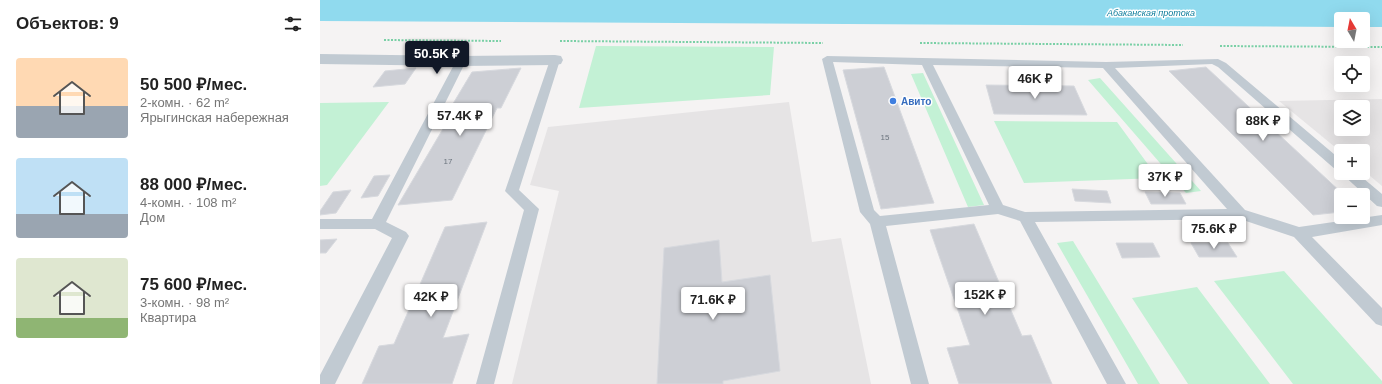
<!DOCTYPE html>
<html lang="ru">
<meta charset="utf-8">
<style>
body{margin:0;font-family:Arial,sans-serif;background:#f2f2f2;color:#222;height:100vh;display:flex;flex-direction:column;font-size:15px;white-space:nowrap}
*{box-sizing:border-box;margin:0}
p{font-size:13px;color:#767676}
.icon{flex:none;width:22px;height:22px;fill:none;stroke:currentColor;stroke-width:2;stroke-linecap:round;stroke-linejoin:round}
.map{position:relative;flex:1;overflow:hidden}
.drawer{display:flex;flex-direction:column;background:#fff;width:320px}
.drawer>*{flex:none}
.needle{width:26px;rotate:350deg}
.buttons{position:absolute;left:1014px;top:12px;display:grid;gap:8px}
.buttons a{display:grid;place-items:center;width:36px;height:36px;border-radius:4px;background:#fff;box-shadow:0 4px 16px #0002;font-size:20px}
.price{position:absolute;translate:-50% -34px;padding:0 9px;border-radius:4px;background:#fff;color:#222;font-size:13px;line-height:26px;filter:drop-shadow(0 1px 2px #0008)}
.price::after{content:'';position:absolute;left:50%;top:24px;width:12px;height:9px;margin-left:-6px;background:inherit;clip-path:polygon(0 0,100% 0,50% 100%)}
.price.active{background:#111827;color:#fff}
ul{padding:0;list-style:none}
li{display:flex;align-items:center;gap:12px;height:100px;padding:0 16px}
li span{display:grid;place-items:center;flex:none;width:112px;height:80px;border-radius:4px;color:#555}
li>.icon{margin-inline-start:auto}
span .icon{width:48px;height:48px;fill:#fffc;stroke-width:1}
li b{font-size:17px}
h2{display:flex;justify-content:space-between;align-items:center;height:48px;padding:0 16px;font-size:17px}
main{display:flex;flex:1;min-height:0}
.map>svg:first-child{display:block}
.education{fill:#e6e4e5;fill-rule:evenodd}
.green{fill:#c3f1d5}
.water{fill:#90daee}
.building{fill:#cdcfd5;stroke:#d7d9de}
.lines{fill:none;stroke-linecap:round;stroke-linejoin:round}
.path{stroke:#7ad0a6;stroke-width:2;stroke-dasharray:2 1.5;stroke-linecap:butt}
.lane{fill:#c1cad2;fill-rule:evenodd}
.street{fill:#c1cad2;fill-rule:evenodd}
.shop-dot{fill:#3f7fe0;stroke:#fff;stroke-width:1.5}
.labels{text-anchor:middle;stroke-width:3;stroke-linejoin:round;paint-order:stroke}
.number-label{font-size:8px;fill:#6b747e}
.far-water-label{font-size:9px;font-style:italic;fill:#0c7c9b;stroke:#fff}
.shop-label{font-size:10px;font-weight:bold;fill:#366cbe;stroke:#fff;text-anchor:start}
</style>
<main>
<section class="drawer">
<h2>Объектов: 9<svg class="icon" aria-label="filters" viewBox="0 0 24 24"><path d="M4 7h16M4 17h16"/><circle cx="9" cy="7" r="2"/><circle cx="15" cy="17" r="2"/></svg></h2>
<ul>
<li><span style="background:linear-gradient(#ffd9b3 60%,#9aa5b1 0)"><svg class="icon" aria-label="home" viewBox="0 0 24 24"><path d="M3 11l9-7 9 7M6 9v11h12V9"/></svg></span><div><b>50 500 ₽/мес.</b><p>2-комн. · 62 m²</p><p>Ярыгинская набережная</p></div></li>
<li><span style="background:linear-gradient(#bfe0f5 70%,#9aa5b1 0)"><svg class="icon" aria-label="home" viewBox="0 0 24 24"><path d="M3 11l9-7 9 7M6 9v11h12V9"/></svg></span><div><b>88 000 ₽/мес.</b><p>4-комн. · 108 m²</p><p>Дом</p></div></li>
<li><span style="background:linear-gradient(#dfe7d0 75%,#8fb573 0)"><svg class="icon" aria-label="home" viewBox="0 0 24 24"><path d="M3 11l9-7 9 7M6 9v11h12V9"/></svg></span><div><b>75 600 ₽/мес.</b><p>3-комн. · 98 m²</p><p>Квартира</p></div></li>
</ul>
</section>
<div class="map">
<svg width="1062" height="384" viewBox="0 0 1062 384">
<rect width="100%" height="100%" fill="#f5f3f3"/>
<!-- education -->
<path class="education" d="M1062,99V186L1043,170V151L1021,152L959,101ZM1021,107H1043V129H1021Z
M469,102L492,242L521,238L551,384H192L239,191L210,185L228,127Z"/>
<!-- green -->
<path class="green" d="M276,46L454,47L450,95L259,108Z
M603,73L664,205L648,207L591,74Z
M780,78L881,191L866,193L768,80Z
M69,102L7,185L0,186V103Z
M674,121L797,122L838,178L704,183Z
M753,241L840,384H818L737,243Z
M964,271L1062,381V384H973L894,281Z
M877,287L950,384H868L812,298Z"/>
<!-- water -->
<path class="water" d="M0,0H1062V27H1043V19H1021V27L0,21Z"/>
<!-- building -->
<path class="building" d="M564,67L614,203L561,209L523,70Z
M886,67L1024,195H1021V212L993,215L849,71Z
M96,68L85,84L53,87L65,71Z
M201,68L181,108H177L132,200L78,205L127,122H122L152,72Z
M666,85L754,86L767,115L674,114Z
M70,175L58,196L41,198L54,176Z
M752,189L787,191L791,203L755,201Z
M31,190L16,213L0,215V211L13,192Z
M825,192L860,193L866,204H831Z
M167,222L123,338L149,334L132,384H42L59,346L74,344L125,227Z
M654,224L702,336L711,335L732,384H639L627,348L650,345L610,230Z
M17,239L6,253H0V240Z
M399,240L402,282L450,275L460,371L403,381V384H337L344,248Z
M796,243H833L840,257L802,258Z
M871,243H908L917,257H879Z"/>
<g class="lines">
<!-- path -->
<path class="path" d="M64,40L181,41
M240,41L503,43
M600,43L863,45
M900,46L1062,47"/>
<!-- lane -->
<path class="lane" d="M507,56L786,62L898,59L906,63L1021,160V171L1016,170L898,67L892,64L795,68L925,210L979,227L1062,215V225L992,237L1062,308V326L1056,324L974,237L920,219L715,222L806,384H787L700,221L678,214L566,226L609,384H591L550,224L540,212L502,59ZM513,62L602,65L669,205L560,216L554,210ZM613,65L783,68L907,209L705,212L683,205Z
M235,57L240,60L199,190L219,209L174,384H156L204,210L185,191L230,60Z
M141,58L146,61L66,222L86,232L89,236L15,384H0V375L72,238L55,229H0V219H52L136,61Z
M1021,173H1037L1062,194V207L1057,206Z"/>
<!-- street -->
<path class="street" d="M0,54L141,56L235,55L241,56L243,60L241,64L235,65L141,66L0,64Z"/>
</g>
<!-- markers -->
<circle class="shop-dot" cx="573" cy="101" r="4"/>
<g class="labels">
<!-- number labels -->
<g class="number-label">
<text x="565" y="140">15</text>
<text x="128" y="164">17</text>
</g>
<!-- far-water labels -->
<g class="far-water-label">
<text x="831" y="16">Абаканская протока</text>
</g>
<!-- shop labels -->
<g class="shop-label">
<text x="581" y="105">Авито</text>
</g>
</g>
</svg>
<div class="buttons">
<a><svg class="needle" viewBox="-14 -14 28 28"><path d="M0-13l5 13h-10z" fill="#e53935"/><path d="M0 13l5-13h-10z" fill="#767676"/></svg></a>
<a><svg class="icon" aria-label="locate" viewBox="0 0 24 24"><circle cx="12" cy="12" r="6"/><path d="M12 2v4M12 18v4M2 12h4M18 12h4"/></svg></a>
<a><svg class="icon" aria-label="layers" viewBox="0 0 24 24"><path d="M12 4l9 5-9 5-9-5zM3 14l9 5 9-5"/></svg></a>
<a>+</a>
<a>−</a>
</div>
<b class="price active" style="left:117px;top:75px">50.5K ₽</b>
<b class="price" style="left:715px;top:100px">46K ₽</b>
<b class="price" style="left:140px;top:137px">57.4K ₽</b>
<b class="price" style="left:943px;top:142px">88K ₽</b>
<b class="price" style="left:845px;top:198px">37K ₽</b>
<b class="price" style="left:894px;top:250px">75.6K ₽</b>
<b class="price" style="left:665px;top:316px">152K ₽</b>
<b class="price" style="left:111px;top:318px">42K ₽</b>
<b class="price" style="left:393px;top:321px">71.6K ₽</b>
</div>
</main>
